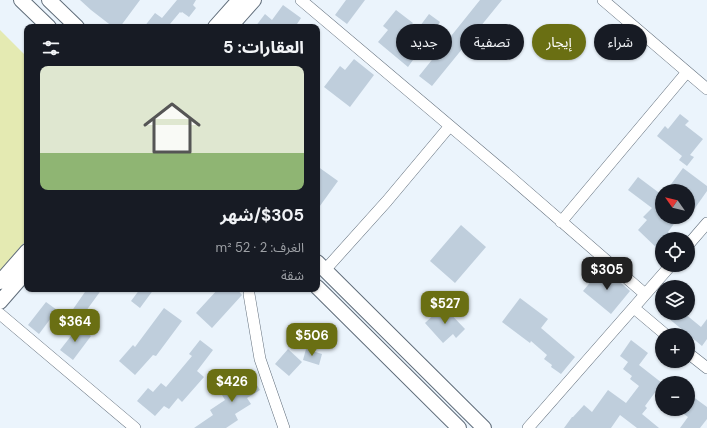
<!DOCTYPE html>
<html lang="ar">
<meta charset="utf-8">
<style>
body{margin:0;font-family:"DM Sans","Noto Sans Arabic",sans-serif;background:#20242c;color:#f1f3f6;direction:rtl;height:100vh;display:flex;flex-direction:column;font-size:15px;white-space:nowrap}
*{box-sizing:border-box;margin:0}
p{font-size:13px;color:#9ea1a6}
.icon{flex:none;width:22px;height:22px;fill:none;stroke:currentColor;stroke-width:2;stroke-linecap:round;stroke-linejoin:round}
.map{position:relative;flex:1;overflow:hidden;direction:ltr}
.details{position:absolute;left:24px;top:24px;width:296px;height:268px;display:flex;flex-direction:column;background:#171b24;border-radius:8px;box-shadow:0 1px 3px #0004;direction:rtl}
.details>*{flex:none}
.banner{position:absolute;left:332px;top:24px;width:315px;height:36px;direction:rtl;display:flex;gap:8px}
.needle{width:26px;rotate:304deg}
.fabs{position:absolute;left:655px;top:184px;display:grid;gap:8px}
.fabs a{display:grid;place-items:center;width:40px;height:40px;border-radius:50%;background:#171b24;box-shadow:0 1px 3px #0004;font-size:20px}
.price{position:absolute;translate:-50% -34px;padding:0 9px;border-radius:8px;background:#6a6f13;color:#fff;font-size:13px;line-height:26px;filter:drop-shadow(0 1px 2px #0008)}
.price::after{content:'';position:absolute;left:50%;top:24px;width:12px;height:9px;margin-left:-6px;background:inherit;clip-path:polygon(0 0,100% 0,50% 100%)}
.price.current{background:#222;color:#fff}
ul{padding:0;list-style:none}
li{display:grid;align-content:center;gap:8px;height:212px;padding:0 16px}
li span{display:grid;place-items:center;height:124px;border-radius:8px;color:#555}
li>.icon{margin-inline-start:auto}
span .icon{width:72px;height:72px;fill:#fffc;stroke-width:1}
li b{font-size:17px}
h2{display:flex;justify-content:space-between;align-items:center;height:48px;padding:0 16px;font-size:17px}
.tag{padding:0 14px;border-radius:18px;background:#171b24;box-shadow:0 1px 3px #0004;font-size:14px;line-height:36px}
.tag.current{background:#6a6f13;color:#fff}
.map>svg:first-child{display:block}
.green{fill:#e4eab2}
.building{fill:#bfcedc}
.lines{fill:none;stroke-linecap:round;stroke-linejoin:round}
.minor-casing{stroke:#606d7a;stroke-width:12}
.tertiary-casing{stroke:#606d7a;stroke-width:16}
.minor{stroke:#fff;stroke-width:11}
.tertiary{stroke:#fff;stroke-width:14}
</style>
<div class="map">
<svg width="707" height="428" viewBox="0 0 707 428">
<rect width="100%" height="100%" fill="#ebf4fc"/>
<!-- green -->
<path class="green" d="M0,30L27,57V239L0,272Z"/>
<!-- building -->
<path class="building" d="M80,0H140L120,27H113L91,10Z
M177,0H196L193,5L196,8L189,17L182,12L181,13L180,12L170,24L174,27H144L155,13L162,18Z
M346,0H365L347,24L335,15Z
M480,0H502L432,86L419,76Z
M283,5L301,18L295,27H255L265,14L272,20Z
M396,10L413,23L400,39L418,53L408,67L378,42L388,30L383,26Z
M429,14L440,22L432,34L420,26Z
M354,59L374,75L350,107L324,87L340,66L345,70Z
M680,114L689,121L685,125L703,139L690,155L694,157L687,166L679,160L682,156L657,136L665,126L668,129Z
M317,166L338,181L317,210Z
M683,168L707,186V191L695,208L688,202V191H666Z
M638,177L662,195V217H679L668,232L675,239H662V253L638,230L647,220L643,217L652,208L628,190Z
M461,225L486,247L455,283L430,261Z
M603,267L630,291L611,314L583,291Z
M87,289H102L78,322L69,315Z
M140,289H154L140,308L131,301Z
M218,289H237L242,295L212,328L196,313Z
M520,298L548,319L541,328L575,357L561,374L551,367L552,365L544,359L547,355L531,341L530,343L502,322Z
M46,302L57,310L39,334L28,325Z
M443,306L465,329L456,338L453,334L443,343L425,323Z
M164,308L182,321L156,356L153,355L135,375L119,361L133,345L135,347Z
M662,313H684L701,327L707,319V339L702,346Z
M78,327L91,336L73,360L60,350Z
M200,340L213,350L197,371L204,377L182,402L178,398L169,409L164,406L155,416L137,401L148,388L153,392L161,383L166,387L192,356L189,354Z
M631,340L648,353L639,365L662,383L645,406L647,408L642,414L659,428H637L620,415L611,428H564L572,417H573L584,405L592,412L608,390L626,403L639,386L630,379L632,376L623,369L628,362L620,356Z
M288,349L302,362L289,376L275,364Z
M306,349L322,354L319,365L303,360Z
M247,370L260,390L247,398L251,404L235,414L238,420L226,428H194L213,415L210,410L225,400L222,395L236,385L233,380L244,373Z
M692,396L707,407V419L700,428H680L688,417L677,409H688V401Z"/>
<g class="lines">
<!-- minor casing -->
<g class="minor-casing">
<path id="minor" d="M301,0L508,175L645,294
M603,0L707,89
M561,222L687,72
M688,245L707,223
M325,270L387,201L449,127
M249,294L260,359L284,428
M634,308L666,335
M0,314L135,428
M688,353L707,368
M528,428L671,265"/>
</g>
<!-- tertiary casing -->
<g class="tertiary-casing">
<path id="tertiary" d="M21,0L49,27
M49,0L77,27
M215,27L239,0
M230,27L254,0
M317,262L484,428
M0,282L27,251
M317,287L459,428
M0,302L27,271"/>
</g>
<!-- minor -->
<use href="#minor" class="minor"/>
<!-- tertiary -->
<use href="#tertiary" class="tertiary"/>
</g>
</svg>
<div class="fabs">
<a><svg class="needle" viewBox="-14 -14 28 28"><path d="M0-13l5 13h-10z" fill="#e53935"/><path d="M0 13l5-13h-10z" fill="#9ea1a6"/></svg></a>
<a><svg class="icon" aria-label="locate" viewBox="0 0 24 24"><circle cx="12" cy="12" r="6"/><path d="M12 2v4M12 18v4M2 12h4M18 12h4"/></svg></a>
<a><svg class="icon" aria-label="layers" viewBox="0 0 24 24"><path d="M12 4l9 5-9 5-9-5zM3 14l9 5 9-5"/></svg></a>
<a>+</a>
<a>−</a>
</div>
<b class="price current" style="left:607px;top:291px">$305</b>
<b class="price" style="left:445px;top:325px">$527</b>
<b class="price" style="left:75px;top:343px">$364</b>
<b class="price" style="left:312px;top:357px">$506</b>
<b class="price" style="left:232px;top:403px">$426</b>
<div class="banner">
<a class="tag">شراء</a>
<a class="tag current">إيجار</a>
<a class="tag">تصفية</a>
<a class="tag">جديد</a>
</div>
<section class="details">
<h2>العقارات: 5<svg class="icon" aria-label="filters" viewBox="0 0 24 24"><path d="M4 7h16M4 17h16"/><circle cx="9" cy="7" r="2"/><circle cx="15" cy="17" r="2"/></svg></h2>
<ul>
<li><span style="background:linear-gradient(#dfe7d0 70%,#8fb573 0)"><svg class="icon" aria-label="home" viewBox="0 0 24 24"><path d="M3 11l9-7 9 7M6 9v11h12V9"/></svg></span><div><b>$305/شهر</b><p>الغرف: 2 · 52 m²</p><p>شقة</p></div></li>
</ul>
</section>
</div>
